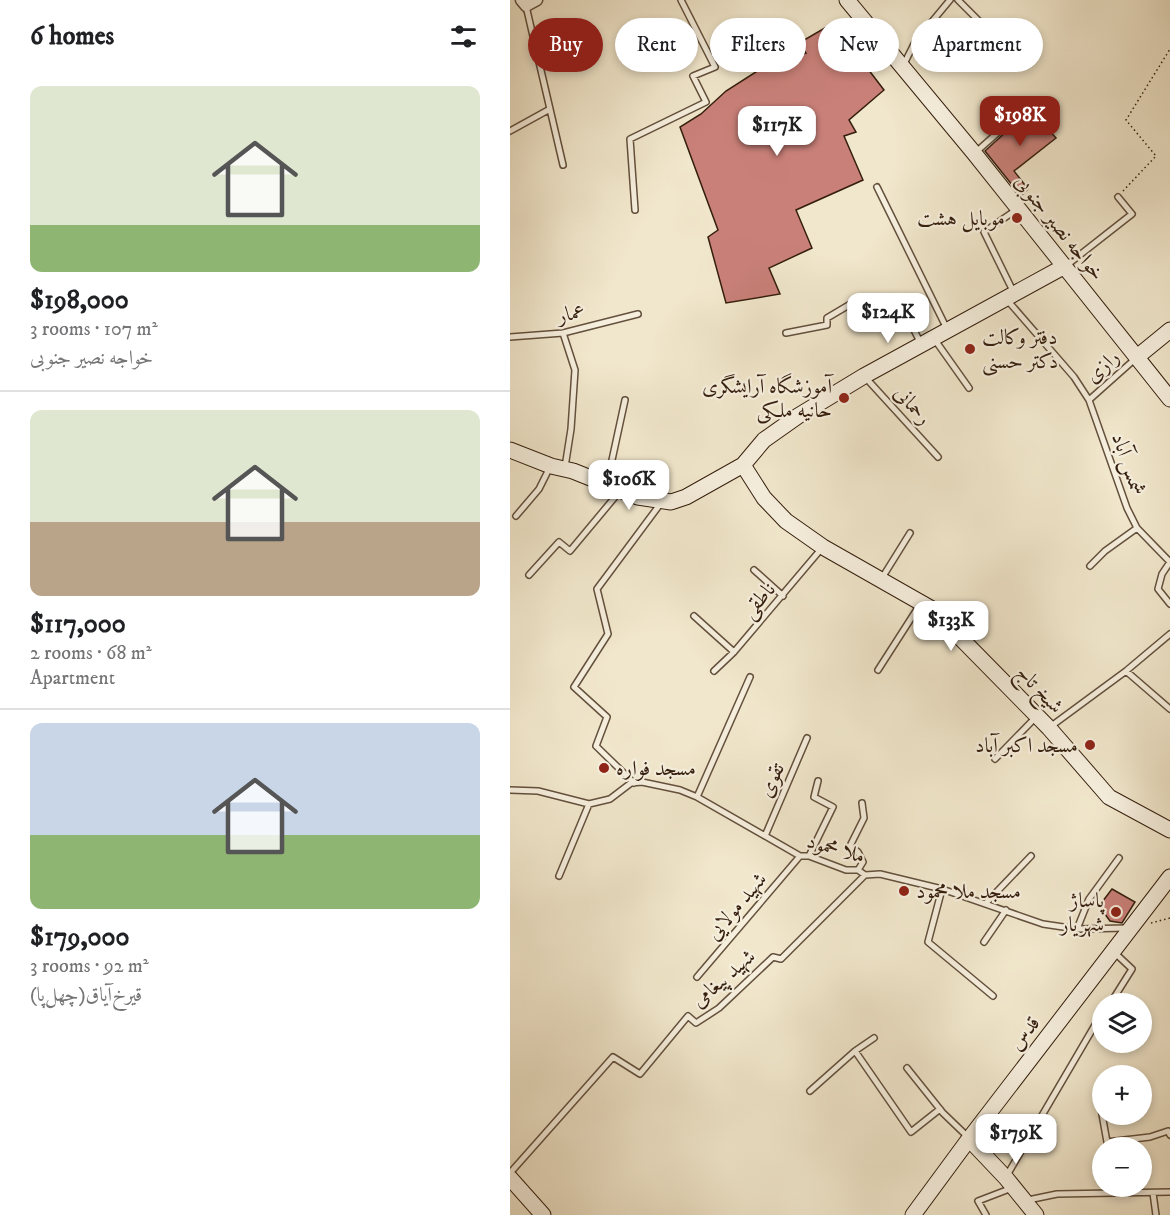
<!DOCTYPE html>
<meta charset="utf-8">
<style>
body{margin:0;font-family:"IM FELL DW Pica",Amiri,serif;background:#f6f6f6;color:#202124;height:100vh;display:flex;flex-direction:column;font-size:22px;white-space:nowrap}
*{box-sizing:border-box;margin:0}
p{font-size:20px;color:#757577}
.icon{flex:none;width:33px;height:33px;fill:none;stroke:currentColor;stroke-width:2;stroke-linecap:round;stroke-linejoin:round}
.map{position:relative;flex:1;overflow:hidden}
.drawer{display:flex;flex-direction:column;background:#fff;width:510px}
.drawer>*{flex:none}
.top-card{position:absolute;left:18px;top:18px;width:552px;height:54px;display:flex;gap:12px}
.tools{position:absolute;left:582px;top:993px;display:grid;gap:12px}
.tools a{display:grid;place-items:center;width:60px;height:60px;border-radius:50%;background:#fff;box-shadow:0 3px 9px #0003;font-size:30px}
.price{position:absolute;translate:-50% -51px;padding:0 14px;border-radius:12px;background:#fff;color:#222;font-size:20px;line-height:39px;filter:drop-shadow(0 2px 3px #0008)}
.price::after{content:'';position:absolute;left:50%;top:36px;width:18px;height:14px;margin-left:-9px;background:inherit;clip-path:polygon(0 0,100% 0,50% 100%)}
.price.current{background:#8f2418;color:#fff}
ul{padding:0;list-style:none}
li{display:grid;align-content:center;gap:12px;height:318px;padding:0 30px}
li+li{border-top:2px solid #e0e0e0}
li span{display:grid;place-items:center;height:186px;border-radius:12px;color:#555}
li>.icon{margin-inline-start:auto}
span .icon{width:108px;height:108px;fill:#fffc;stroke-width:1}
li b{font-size:26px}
h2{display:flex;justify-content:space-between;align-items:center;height:72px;padding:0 30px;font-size:26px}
.chip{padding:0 21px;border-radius:27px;background:#fff;box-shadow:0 3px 9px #0003;font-size:21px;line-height:54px}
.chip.current{background:#8f2418;color:#fff}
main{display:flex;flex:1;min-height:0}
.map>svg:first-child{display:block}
.building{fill:#c98079;stroke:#341e0d;stroke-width:1.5}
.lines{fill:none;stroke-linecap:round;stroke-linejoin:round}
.lane-casing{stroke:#63503d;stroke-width:8}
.street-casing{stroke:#63503d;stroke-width:13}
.secondary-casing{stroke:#341e0d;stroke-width:17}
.path{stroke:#341e0d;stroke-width:1.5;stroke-dasharray:1.5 3;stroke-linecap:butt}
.lane{stroke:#f6efde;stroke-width:5}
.street{stroke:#f6efde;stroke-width:10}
.secondary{stroke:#f6efde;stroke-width:15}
.poi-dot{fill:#8f2418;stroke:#f6efde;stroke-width:2}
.labels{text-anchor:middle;stroke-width:4.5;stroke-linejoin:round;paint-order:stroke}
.poi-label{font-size:21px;fill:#341e0d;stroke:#f6efde;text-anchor:end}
.street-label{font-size:21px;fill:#341e0d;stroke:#f6efde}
</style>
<main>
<section class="drawer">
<h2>6 homes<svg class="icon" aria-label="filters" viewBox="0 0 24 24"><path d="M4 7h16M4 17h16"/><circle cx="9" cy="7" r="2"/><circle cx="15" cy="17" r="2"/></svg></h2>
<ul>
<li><span style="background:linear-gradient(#dfe7d0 75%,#8fb573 0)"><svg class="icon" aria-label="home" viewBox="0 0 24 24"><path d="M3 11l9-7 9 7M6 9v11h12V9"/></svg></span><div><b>$198,000</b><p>3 rooms · 107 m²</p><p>خواجه نصیر جنوبی</p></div></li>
<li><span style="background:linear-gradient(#dfe7d0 60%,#b9a48a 0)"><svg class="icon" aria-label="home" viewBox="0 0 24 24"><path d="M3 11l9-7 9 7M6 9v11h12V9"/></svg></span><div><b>$117,000</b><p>2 rooms · 68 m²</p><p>Apartment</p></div></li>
<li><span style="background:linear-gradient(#c9d6e8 60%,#8fb573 0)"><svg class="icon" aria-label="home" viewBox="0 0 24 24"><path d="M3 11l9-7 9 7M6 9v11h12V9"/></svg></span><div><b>$179,000</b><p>3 rooms · 92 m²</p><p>قیرخ‌آیاق(چهل‌پا)</p></div></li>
</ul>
</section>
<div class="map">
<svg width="660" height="1215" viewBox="0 0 660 1215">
<rect width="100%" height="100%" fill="#f1e7cc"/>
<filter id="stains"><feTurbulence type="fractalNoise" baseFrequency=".00333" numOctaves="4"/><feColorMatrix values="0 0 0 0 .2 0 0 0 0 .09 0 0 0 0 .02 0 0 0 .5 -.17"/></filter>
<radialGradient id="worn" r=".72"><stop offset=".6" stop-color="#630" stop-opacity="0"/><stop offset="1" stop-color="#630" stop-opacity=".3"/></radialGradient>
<!-- building -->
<path class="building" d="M320,25L342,54L345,52L374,90L339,120L346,132L334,136L353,180L286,210L302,248L259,268L270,294L216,303L198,237L208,230L170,127L191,114L216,91L252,68L296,53L289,43Z
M520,110L546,138L504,171L518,189L511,196L475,151Z
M602,889L625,902L612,923L600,921L589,906Z"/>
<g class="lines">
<!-- lane casing -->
<g class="lane-casing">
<path id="lane" d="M448,0L497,49
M16,6L53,165
M394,64L405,42L440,0
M0,131L40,109
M466,152L511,112
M367,187L437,329
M125,210L120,139L196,102L183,76L205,67L171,0
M557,265L622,214L608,197
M503,291L474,232L506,210
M498,301L564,377L579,400L617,508L627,528L660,562L652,574L648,589L660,604
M53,333L65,370L61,429L55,467
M276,333L317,325V318L344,302L361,325L393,308L411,344
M0,337L53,333L128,314
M425,340L459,388
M355,377L428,457
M579,400L625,359
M97,483L115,400
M6,516L29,489L40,467
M580,566L595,551L627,528
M244,570L273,596
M19,575L49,542L60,551L110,491
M372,578L400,533
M184,616L224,652
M368,670L411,603
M204,671L224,652L312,548
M616,671L660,709
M540,727L616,671L660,634
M485,759L526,717
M124,783L86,746L97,717L64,687L98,634L87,589L151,503
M0,790L28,791L79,804L100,799L121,783L132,782L170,790L187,797L290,856H299L336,870H348L355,875L370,874L432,889L533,924L567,929L618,928
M187,797L240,677
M255,836L297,738
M299,856L323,807L304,797L308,781
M348,870L353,862L348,852L340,846L354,818L352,803
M49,876L79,804
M432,889L418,942L483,996
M476,903L521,856
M567,929L579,899L609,858
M474,942L496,910
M187,977L290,856
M600,1004L622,969L605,953
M345,1051L401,1132L430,1109
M397,1068L433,1113L458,1137
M300,1091L345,1051L364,1038
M590,1103L597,1142L640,1137L658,1131L660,1135
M0,1173L103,1057L130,1074L178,1016L186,1023L209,1008L263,957L271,959L355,875
M496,1177L592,1013
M643,1193L646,1215
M518,1200L547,1194L660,1192
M476,1215L468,1201L502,1188"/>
</g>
<!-- street casing -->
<g class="street-casing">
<path id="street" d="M11,0L16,6L27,0"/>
</g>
<!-- secondary casing -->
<g class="secondary-casing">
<path id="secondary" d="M337,0L464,153L660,399
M627,357L660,330
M0,450L41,466L63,471L128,497L161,502L176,497L233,465L254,440L288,416L354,376L555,266
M233,465L254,498L276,521L313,547L422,609L539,728L599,797L660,830
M459,1139L496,1178L526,1215
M0,1178L33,1215
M403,1215L459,1139L660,877"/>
</g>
<!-- path -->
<path class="path" d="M613,191L646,156L616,120L660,49
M641,923L660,918"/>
<!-- lane -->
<use href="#lane" class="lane"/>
<!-- street -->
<use href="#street" class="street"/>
<!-- secondary -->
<use href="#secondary" class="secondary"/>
</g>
<!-- markers -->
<g class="poi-dot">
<circle cx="507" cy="218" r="6"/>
<circle cx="460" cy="349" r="6"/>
<circle cx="334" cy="398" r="6"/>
<circle cx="580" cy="745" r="6"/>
<circle cx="94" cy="768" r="6"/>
<circle cx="394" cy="891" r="6"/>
<circle cx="606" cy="912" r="6"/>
</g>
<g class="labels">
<!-- poi labels -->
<g class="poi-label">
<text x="495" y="225">موبایل هشت</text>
<text x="472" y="344" text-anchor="start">دفتر وکالت<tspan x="472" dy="24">دکتر حسنی</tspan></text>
<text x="322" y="393">آموزشگاه آرایشگری<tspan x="322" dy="24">حانیه ملکی</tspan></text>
<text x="568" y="752">مسجد اکبر آباد</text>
<text x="106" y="775" text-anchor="start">مسجد فواره</text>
<text x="406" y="898" text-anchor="start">مسجد ملا محمود</text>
<text x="594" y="907">پاساژ<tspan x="594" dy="24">شهریار</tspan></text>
</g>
<!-- street labels -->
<g class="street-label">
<text transform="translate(550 227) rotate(51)" y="7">خواجه نصیر جنوبی</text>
<text transform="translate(61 313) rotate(-12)" y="7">عمار</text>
<text transform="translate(592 366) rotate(-42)" y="7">رازی</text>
<text transform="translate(403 405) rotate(48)" y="7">رحمانی</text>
<text transform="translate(619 464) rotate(71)" y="7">شمس آباد</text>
<text transform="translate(248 600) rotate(-49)" y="7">ناطقی</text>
<text transform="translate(530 689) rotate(46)" y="7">شیخ تاج</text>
<text transform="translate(261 780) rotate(-66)" y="7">تقوی</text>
<text transform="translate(326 848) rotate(16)" y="7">ملا محمود</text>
<text transform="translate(226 906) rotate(-50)" y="7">شهید مولایی</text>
<text transform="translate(213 978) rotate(-41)" y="7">شهید پیغامی</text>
<text transform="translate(514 1033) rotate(-52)" y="7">قدس</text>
</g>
</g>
<rect width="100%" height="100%" filter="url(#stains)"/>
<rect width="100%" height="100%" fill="url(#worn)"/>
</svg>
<div class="tools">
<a><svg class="icon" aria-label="layers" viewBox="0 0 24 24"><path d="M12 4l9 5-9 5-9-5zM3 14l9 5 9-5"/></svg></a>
<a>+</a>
<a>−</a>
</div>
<b class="price current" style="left:510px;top:147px">$198K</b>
<b class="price" style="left:267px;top:157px">$117K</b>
<b class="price" style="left:378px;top:344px">$124K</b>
<b class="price" style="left:119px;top:511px">$106K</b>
<b class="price" style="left:441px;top:652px">$133K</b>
<b class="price" style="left:506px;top:1165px">$179K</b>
<div class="top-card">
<a class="chip current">Buy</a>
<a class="chip">Rent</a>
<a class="chip">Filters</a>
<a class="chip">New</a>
<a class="chip">Apartment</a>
</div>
</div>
</main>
